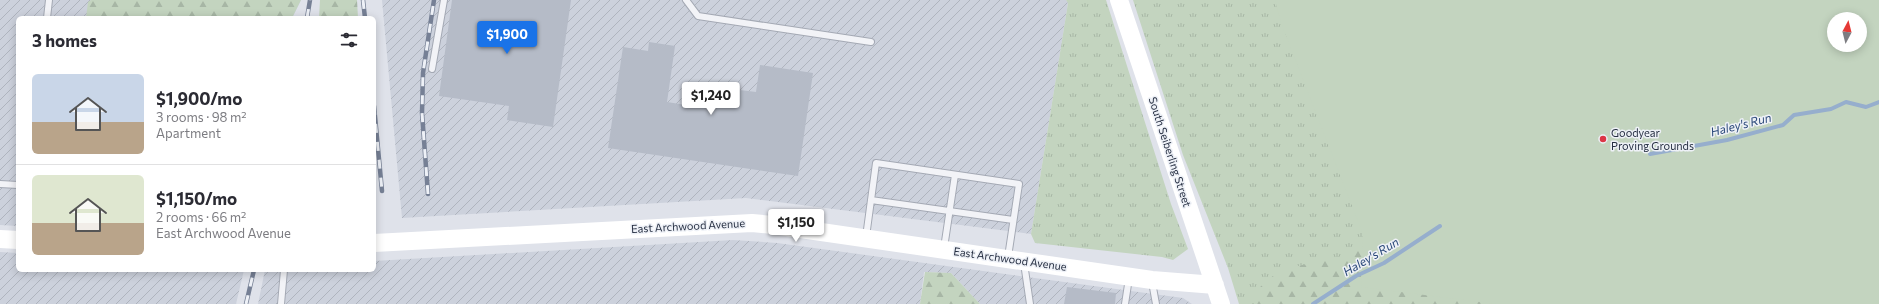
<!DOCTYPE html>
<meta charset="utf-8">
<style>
body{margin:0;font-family:Commissioner,sans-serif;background:#f2f2f3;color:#2b2b33;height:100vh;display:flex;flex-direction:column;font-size:15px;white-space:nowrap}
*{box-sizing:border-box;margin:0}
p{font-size:13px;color:#7c7c81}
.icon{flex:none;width:22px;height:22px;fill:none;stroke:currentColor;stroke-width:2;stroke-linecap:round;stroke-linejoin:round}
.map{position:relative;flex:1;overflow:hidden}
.details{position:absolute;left:16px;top:16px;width:360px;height:256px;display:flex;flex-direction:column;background:#fff;border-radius:6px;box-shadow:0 2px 10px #0003}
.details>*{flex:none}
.needle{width:26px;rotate:7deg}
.tools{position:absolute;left:1827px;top:12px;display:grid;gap:8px}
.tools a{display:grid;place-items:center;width:40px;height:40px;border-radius:50%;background:#fff;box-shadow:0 2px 10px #0003;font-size:20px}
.price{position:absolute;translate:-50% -34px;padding:0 9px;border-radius:4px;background:#fff;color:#222;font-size:13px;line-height:26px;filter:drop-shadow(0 1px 2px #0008)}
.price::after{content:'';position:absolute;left:50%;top:24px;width:12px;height:9px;margin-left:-6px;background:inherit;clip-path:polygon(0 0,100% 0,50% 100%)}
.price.selected{background:#1a73e8;color:#fff}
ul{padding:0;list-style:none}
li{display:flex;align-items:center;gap:12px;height:100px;padding:0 16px}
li+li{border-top:1px solid #e1e1e2}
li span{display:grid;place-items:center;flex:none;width:112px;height:80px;border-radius:6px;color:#555}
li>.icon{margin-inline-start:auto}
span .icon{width:48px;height:48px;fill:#fffc;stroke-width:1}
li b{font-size:17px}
h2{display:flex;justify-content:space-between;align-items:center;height:48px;padding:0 16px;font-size:17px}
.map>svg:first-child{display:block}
.industrial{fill:url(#industrial-furrows)}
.grass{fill:url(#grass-tufts);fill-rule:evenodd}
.forest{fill:url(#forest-firs)}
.park{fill:#c3d4bf;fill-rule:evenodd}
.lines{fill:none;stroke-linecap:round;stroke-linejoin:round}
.stream{stroke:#96aecd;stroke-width:4}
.building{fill:#b5bbc7}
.service-casing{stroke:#a4a9b4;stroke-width:8}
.service{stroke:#f2f3f7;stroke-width:6}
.secondary{stroke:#fff;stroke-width:18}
.rail-casing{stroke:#768095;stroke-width:4.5}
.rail{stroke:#eef1f7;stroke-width:3;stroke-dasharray:9;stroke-linecap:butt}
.poi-dot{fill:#dc3646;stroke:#eef1f7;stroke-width:1.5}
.labels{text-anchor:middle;stroke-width:3;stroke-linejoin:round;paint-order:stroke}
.poi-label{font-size:11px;fill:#262f42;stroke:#eef1f7;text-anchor:start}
.street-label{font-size:11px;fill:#262f42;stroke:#eef1f7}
.water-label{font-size:12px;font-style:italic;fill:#2c4a7a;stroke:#eef1f7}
</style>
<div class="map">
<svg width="1879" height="304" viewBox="0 0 1879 304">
<defs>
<pattern id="industrial-furrows" width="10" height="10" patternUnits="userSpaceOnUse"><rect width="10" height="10" fill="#ccd1dc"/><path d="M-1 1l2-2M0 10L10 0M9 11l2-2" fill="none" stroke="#afb4be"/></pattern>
<pattern id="grass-tufts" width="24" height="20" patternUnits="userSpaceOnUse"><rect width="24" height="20" fill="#c3d4bf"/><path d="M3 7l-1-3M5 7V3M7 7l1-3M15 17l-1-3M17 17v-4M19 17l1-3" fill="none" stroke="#a7b6a5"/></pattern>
<pattern id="forest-firs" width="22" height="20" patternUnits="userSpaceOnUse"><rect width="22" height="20" fill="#c3d4bf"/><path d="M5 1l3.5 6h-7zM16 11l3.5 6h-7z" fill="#a7b6a5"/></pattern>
</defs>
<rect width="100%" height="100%" fill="#dfe2ea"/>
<!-- industrial -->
<path class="industrial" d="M0,0H301L292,18H18V226L0,225Z
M382,0H1066L1068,3L1031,234L746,198L402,218Z
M733,240L777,243L1183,298L1192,304H980L951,273L924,272L920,304H258L265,270H374V261Z
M0,252L18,253V270H244L236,304H0Z"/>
<!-- grass -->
<path class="grass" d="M1066,0H1106L1171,204L1188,249L1173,260L1162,257L1035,243L1031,234L1068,3Z
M1133,0H1879V304H1239L1228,268L1183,155ZM1834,19H1860V45H1834Z"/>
<!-- forest -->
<path class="forest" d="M91,0H301L292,18H86L88,2Z
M320,0H357L358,18H319Z
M1370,240L1586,304H1256L1252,294L1280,270L1342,256Z
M925,272L951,273L980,304H920Z"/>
<!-- park -->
<path class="park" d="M1275,0H1879V304H1496L1361,287L1363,234L1281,23ZM1834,19H1860V45H1834Z"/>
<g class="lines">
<!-- stream -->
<path class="stream" d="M1650,154L1727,140L1783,125L1794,115L1831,109L1846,102L1866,107L1879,102
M1313,304L1356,276L1384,263L1440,226"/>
</g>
<!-- building -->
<path class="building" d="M452,0H571L553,127L507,120L509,106L439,96Z
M649,42L675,46L667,102L711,109L715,87L756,92L760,65L813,73L798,176L608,148L623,47L648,51Z
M1067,287L1116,293L1115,304H1064Z"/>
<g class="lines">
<!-- service casing -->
<g class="service-casing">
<path id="service" d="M686,0L698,16L871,42
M47,18L49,0
M432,69L444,0
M0,184L18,185
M871,200L1013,220
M866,237L876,163L1019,184L1008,257
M944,248L955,175
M1024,263L1030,304
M1152,282L1156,304
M281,304L284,270
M1125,304L1129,278"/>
</g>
<!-- service -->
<use href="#service" class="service"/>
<!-- secondary -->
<path class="secondary" d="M1119,0L1221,304
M0,239L18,240
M374,243L752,223L773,225L1152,280L1215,285"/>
<!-- rail casing -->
<g class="rail-casing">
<path id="rail" d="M363,0L365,18
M307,18L310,0
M374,106L382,191
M428,194L422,113L423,73L434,0
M246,304L254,270"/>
</g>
<!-- rail -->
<use href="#rail" class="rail"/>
</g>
<!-- markers -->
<circle class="poi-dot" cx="1603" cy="139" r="4"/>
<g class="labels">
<!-- poi labels -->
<g class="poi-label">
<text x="1611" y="137">Goodyear<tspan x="1611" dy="13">Proving Grounds</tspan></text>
</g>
<!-- street labels -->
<g class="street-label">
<text transform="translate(1170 152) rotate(72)" y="4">South Seiberling Street</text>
<text transform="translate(688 226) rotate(-3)" y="4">East Archwood Avenue</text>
<text transform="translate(1010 259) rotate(8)" y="4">East Archwood Avenue</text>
</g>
<!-- water labels -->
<g class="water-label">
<text transform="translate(1741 125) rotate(-14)" y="4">Haley's Run</text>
<text transform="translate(1371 257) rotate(-31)" y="4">Haley's Run</text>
</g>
</g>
</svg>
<div class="tools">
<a><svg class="needle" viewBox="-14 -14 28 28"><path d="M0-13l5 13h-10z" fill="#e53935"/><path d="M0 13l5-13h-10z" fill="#7c7c81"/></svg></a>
</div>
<b class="price selected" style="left:507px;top:55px">$1,900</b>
<b class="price" style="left:711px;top:116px">$1,240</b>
<b class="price" style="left:796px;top:243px">$1,150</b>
<section class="details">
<h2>3 homes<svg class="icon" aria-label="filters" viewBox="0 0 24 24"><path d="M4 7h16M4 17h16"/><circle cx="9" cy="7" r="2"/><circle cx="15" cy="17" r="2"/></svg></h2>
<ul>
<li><span style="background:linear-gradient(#c9d6e8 60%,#b9a48a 0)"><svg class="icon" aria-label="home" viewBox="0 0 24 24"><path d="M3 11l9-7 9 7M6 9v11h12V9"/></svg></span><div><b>$1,900/mo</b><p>3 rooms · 98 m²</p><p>Apartment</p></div></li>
<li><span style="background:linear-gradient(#dfe7d0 60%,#b9a48a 0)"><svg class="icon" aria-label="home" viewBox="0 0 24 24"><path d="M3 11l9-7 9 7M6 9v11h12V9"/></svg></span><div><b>$1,150/mo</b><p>2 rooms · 66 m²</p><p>East Archwood Avenue</p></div></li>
</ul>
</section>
</div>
